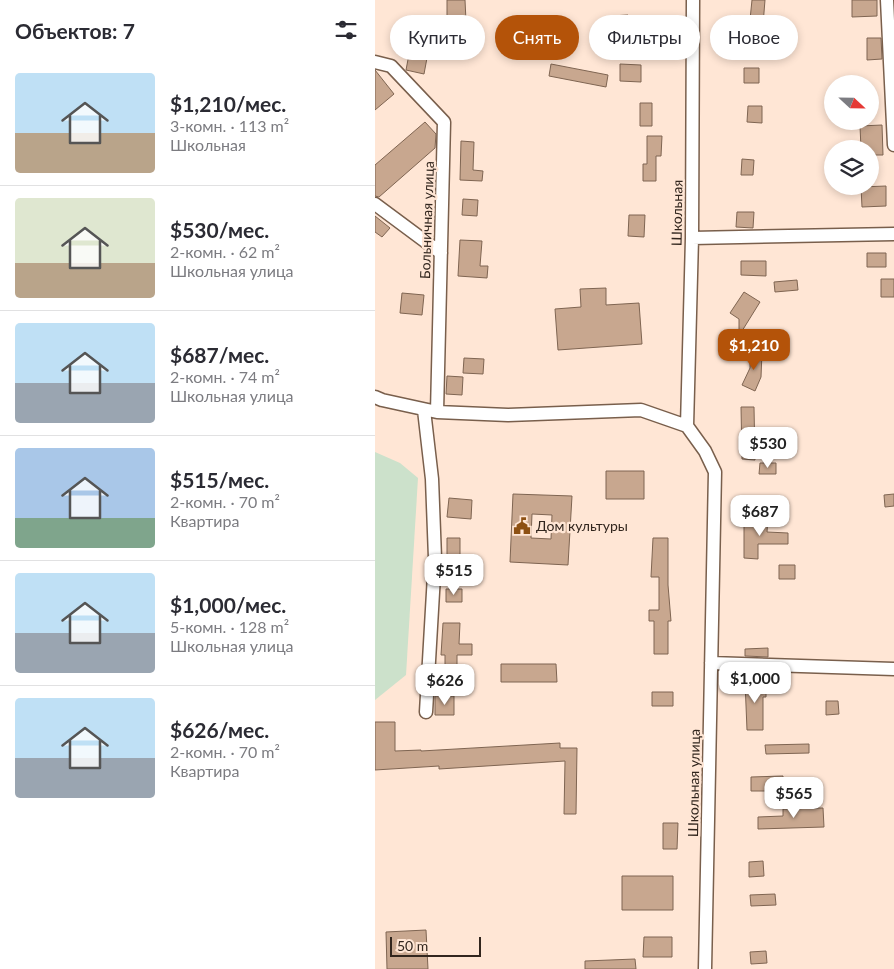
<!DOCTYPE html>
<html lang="ru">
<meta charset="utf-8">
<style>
body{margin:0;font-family:Lato,sans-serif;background:#f7f7f7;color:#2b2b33;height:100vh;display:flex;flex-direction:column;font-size:19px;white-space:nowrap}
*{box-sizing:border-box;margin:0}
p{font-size:16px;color:#7c7c81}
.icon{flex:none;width:28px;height:28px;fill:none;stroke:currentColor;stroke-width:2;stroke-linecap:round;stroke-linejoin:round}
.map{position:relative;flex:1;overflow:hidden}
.drawer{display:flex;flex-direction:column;background:#fff;width:375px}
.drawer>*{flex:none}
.banner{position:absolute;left:15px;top:15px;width:429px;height:45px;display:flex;gap:10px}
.needle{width:32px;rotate:112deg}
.controls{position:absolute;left:449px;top:75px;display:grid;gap:10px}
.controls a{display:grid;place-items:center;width:55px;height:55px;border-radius:50%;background:#fff;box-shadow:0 2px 8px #0003;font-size:25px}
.scale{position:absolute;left:15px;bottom:12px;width:91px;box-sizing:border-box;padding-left:5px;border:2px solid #32261e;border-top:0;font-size:14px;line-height:18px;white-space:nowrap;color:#32261e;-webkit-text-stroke:4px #ffe6d5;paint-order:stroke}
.price{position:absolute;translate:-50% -42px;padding:0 11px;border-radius:10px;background:#fff;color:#222;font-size:16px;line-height:32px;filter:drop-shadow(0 1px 2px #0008)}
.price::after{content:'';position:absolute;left:50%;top:30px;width:15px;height:11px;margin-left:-8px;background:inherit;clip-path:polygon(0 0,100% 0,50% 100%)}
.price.active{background:#b45309;color:#fff}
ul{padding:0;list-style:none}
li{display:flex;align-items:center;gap:15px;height:125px;padding:0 15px}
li+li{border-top:1px solid #e1e1e2}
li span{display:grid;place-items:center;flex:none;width:140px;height:100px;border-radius:5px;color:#555}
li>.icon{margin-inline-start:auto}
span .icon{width:60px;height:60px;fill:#fffc;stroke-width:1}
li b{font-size:21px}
h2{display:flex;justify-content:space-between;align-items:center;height:60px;padding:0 15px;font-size:21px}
.tag{padding:0 18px;border-radius:22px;background:#fff;box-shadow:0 2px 8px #0003;font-size:18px;line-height:45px}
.tag.active{background:#b45309;color:#fff}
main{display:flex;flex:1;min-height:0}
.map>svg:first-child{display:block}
.green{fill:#cce1cb}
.building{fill:#c8a78f;stroke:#7f6552;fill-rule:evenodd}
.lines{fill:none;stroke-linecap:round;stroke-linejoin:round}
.minor-casing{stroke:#795f4c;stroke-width:15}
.minor{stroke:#fff;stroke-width:12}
.labels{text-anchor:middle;stroke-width:4.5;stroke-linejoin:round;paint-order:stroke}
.street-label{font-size:14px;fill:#32261e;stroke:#ffe6d5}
.poi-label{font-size:14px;fill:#32261e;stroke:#ffe6d5;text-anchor:start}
</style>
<main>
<section class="drawer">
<h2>Объектов: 7<svg class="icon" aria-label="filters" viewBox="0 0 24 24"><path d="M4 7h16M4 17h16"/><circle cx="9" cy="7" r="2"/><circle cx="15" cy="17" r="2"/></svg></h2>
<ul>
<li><span style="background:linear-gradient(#bfe0f5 60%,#b9a48a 0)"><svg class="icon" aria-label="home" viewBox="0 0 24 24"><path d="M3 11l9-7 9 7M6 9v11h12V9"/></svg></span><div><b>$1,210/мес.</b><p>3-комн. · 113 m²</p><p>Школьная</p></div></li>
<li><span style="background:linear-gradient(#dfe7d0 65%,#b9a48a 0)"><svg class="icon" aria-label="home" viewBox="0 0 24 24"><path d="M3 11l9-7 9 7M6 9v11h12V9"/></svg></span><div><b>$530/мес.</b><p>2-комн. · 62 m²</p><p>Школьная улица</p></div></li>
<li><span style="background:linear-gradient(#bfe0f5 60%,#9aa5b1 0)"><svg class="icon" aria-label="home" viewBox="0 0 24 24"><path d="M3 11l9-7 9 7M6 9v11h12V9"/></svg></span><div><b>$687/мес.</b><p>2-комн. · 74 m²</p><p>Школьная улица</p></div></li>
<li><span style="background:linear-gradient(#a9c7e8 70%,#7fa58c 0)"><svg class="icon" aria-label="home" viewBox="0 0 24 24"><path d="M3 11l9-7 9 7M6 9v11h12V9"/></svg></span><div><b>$515/мес.</b><p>2-комн. · 70 m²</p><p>Квартира</p></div></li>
<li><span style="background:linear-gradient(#bfe0f5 60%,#9aa5b1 0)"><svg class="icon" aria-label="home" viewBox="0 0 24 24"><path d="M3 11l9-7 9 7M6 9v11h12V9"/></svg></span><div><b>$1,000/мес.</b><p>5-комн. · 128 m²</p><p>Школьная улица</p></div></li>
<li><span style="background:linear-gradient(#bfe0f5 60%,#9aa5b1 0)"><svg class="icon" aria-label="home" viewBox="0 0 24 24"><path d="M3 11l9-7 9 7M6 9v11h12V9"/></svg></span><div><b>$626/мес.</b><p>2-комн. · 70 m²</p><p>Квартира</p></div></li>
</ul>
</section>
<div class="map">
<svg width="519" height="969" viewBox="0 0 519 969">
<rect width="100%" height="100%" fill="#ffe6d5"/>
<!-- green -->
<path class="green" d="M0,452L25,463L43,478L31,675L0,700Z"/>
<!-- building -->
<path class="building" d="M72,0H90L91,21L72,22Z
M377,0H390L387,37H391L389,51L372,49Z
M477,0H502V16L477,17Z
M253,15L254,44H238L236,16Z
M39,28L57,31L49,74L31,70Z
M492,38H506L507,59L492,60Z
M176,64L233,75L231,87L174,76Z
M245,64L266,65V82L245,81Z
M369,68H384V83H369Z
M0,70L19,94L0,110Z
M265,103H277V126H265Z
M373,106H387V123L372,122Z
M50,122L61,134L60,148L4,197L0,196V165Z
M507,125L508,155H495V149H486L485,126Z
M272,136H287L286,156H281V181H268V164H272Z
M86,141L99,142L98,170L108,171L107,181L85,180Z
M367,159L379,160L378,175H366Z
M511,186V206L487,207L486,187Z
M88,199L103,200L102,216L87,215Z
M362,212H379L378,228L361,227Z
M254,215H270L269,237L253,236Z
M0,216L15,228L7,237L0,232Z
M85,240L107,241L105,266H113L112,278L83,276Z
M492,253H511V267H492Z
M366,261H391V276L366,275Z
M506,279H519V297H506Z
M422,280L423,290L400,292L399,282Z
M231,288V305L264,303L267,344L183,350L180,309L206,307L205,289Z
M369,292L385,302L367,331H376V345H364V319L355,313Z
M27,293L49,295L47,315L25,313Z
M375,351L387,352L386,377L380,391L367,385L375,368Z
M89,358L109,359L108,374L88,373Z
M72,376L88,377L87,395L71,394Z
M366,407H379L380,460L367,459Z
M385,463H401V474H384Z
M231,471H269V499H231Z
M138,494L197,496L193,565L135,562ZM157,514L177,515L176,539L156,538Z
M519,494V506L510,507L509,495Z
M74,498L97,500L96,519L72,517Z
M369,518H393L392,532L413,533V544H383V559L369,558Z
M72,538H85V556H72Z
M278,538H293V585L296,621H293V654H279V621H274V610H284V577H276Z
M404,565H420V579H404Z
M71,589H87V602H71Z
M68,623H85L84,644H97V655H82V685H70V655H66Z
M393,648V657L370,656V649Z
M126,664H181L182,682H126Z
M370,681H391V697H388V730H372Z
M277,692H298V706H277Z
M60,696H79V715H60Z
M451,701H463L464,714L451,715Z
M0,722H20V751L46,750V751L185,743V748H202L201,814H189L190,761L64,769V766L0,770Z
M434,744V753L391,754L390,745Z
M408,776V791H376V777Z
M448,808L449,827L383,829V817L408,816V809Z
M288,823H303L302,849H288Z
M388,861L389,876L374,877V862Z
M247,876H298V910H247Z
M400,894L401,905L376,906L375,895Z
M51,930L53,969H12L11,932Z
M269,937H297V957H268Z
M391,951L392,963L376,964L375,952Z
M260,959L261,969H210V961Z"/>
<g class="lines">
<!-- minor casing -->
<g class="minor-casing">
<path id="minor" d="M512,0L519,145
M0,62L16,66L69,122L62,412
M0,204L66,253
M317,238L519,234
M0,397L7,400L62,412L133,415L266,410L312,426
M49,410L57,479L60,558L51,712
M312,426L330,451L340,472L330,969
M312,426L317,238L318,0
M336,663L519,669"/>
</g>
<!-- minor -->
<use href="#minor" class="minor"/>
</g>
<!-- icons -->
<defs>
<g id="civic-bare" transform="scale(1.35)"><path d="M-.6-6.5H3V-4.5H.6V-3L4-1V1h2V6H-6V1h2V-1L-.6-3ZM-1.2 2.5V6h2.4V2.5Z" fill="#8d5013" stroke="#ffe6d5" stroke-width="2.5" paint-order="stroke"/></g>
</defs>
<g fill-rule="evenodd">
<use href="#civic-bare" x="147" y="526"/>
</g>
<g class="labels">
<!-- street labels -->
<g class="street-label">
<text transform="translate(302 213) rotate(-89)" y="5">Школьная</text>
<text transform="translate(52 220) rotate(-88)" y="5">Больничная улица</text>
<text transform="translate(319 783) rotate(-89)" y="5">Школьная улица</text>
</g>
<!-- poi labels -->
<g class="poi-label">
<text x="161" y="531">Дом культуры</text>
</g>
</g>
</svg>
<div class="controls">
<a><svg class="needle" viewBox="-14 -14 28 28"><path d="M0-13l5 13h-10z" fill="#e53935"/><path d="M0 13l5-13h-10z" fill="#7c7c81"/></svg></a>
<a><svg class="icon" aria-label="layers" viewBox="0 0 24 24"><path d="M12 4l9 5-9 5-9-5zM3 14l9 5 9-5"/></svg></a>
</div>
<div class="scale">50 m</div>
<b class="price active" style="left:379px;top:371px">$1,210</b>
<b class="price" style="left:393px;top:469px">$530</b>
<b class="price" style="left:385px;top:537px">$687</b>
<b class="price" style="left:79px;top:596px">$515</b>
<b class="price" style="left:380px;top:704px">$1,000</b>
<b class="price" style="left:70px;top:706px">$626</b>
<b class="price" style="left:419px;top:819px">$565</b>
<div class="banner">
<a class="tag">Купить</a>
<a class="tag active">Снять</a>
<a class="tag">Фильтры</a>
<a class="tag">Новое</a>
</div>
</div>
</main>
